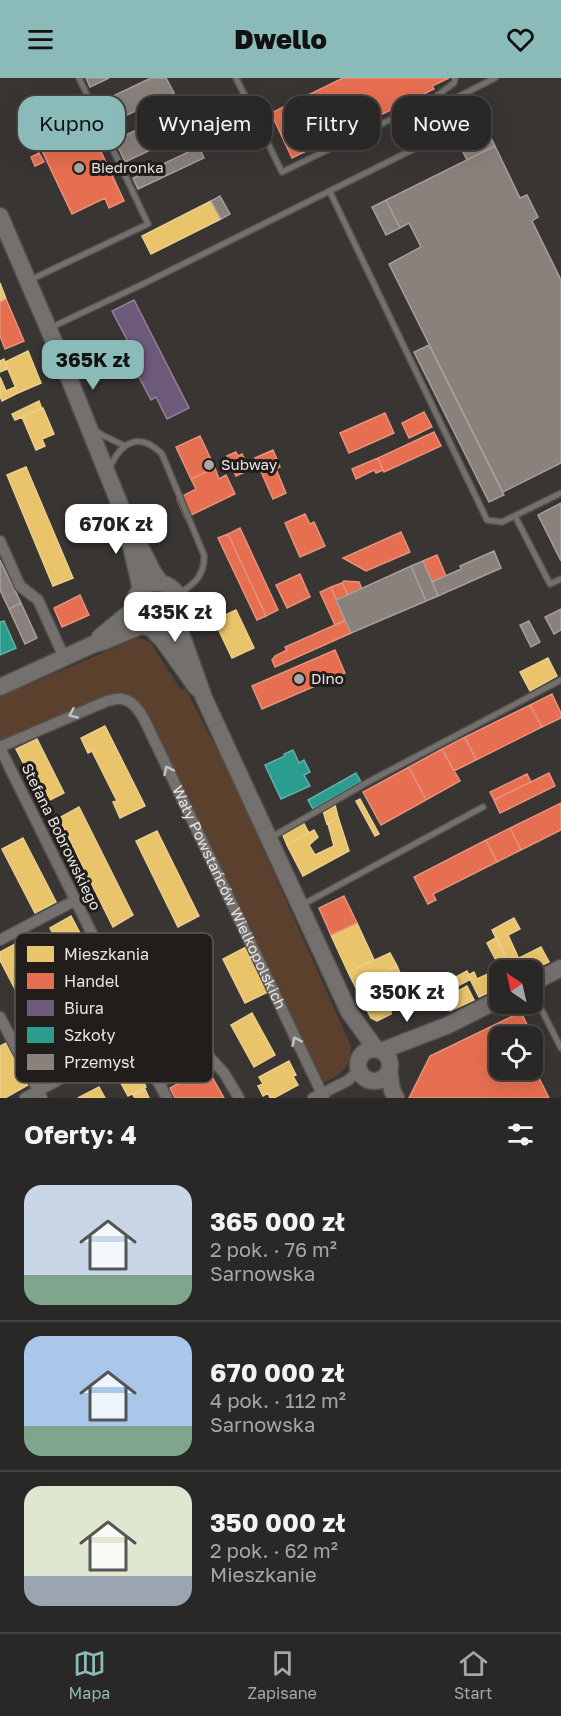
<!DOCTYPE html>
<html lang="pl">
<meta charset="utf-8">
<style>
body{margin:0;font-family:"Golos Text",sans-serif;background:#363432;color:#f1f3f6;height:100vh;display:flex;flex-direction:column;font-size:22px;white-space:nowrap}
*{box-sizing:border-box;margin:0}
p{font-size:20px;color:#a5a6a7}
.icon{flex:none;width:33px;height:33px;fill:none;stroke:currentColor;stroke-width:2;stroke-linecap:round;stroke-linejoin:round}
.map{position:relative;height:1020px;overflow:hidden}
.details{display:flex;flex-direction:column;background:#2a2826;flex:1}
.details>*{flex:none}
.top-card{position:absolute;left:18px;top:18px;width:525px;height:54px;display:flex;gap:12px}
.needle{width:39px;rotate:326deg}
.buttons{position:absolute;left:489px;top:882px;display:grid;gap:12px}
.buttons a{display:grid;place-items:center;width:54px;height:54px;border-radius:12px;background:#2a2826;box-shadow:0 6px 24px #0002,0 0 0 2px #464443;font-size:30px}
.price{position:absolute;translate:-50% -51px;padding:0 14px;border-radius:12px;background:#fff;color:#222;font-size:20px;line-height:39px;filter:drop-shadow(0 2px 3px #0008)}
.price::after{content:'';position:absolute;left:50%;top:36px;width:18px;height:14px;margin-left:-9px;background:inherit;clip-path:polygon(0 0,100% 0,50% 100%)}
.price.current{background:#8bbbb9;color:#111}
ul{padding:0;list-style:none}
li{display:flex;align-items:center;gap:18px;height:150px;padding:0 24px}
li+li{border-top:2px solid #464443}
li span{display:grid;place-items:center;flex:none;width:168px;height:120px;border-radius:18px;color:#555}
li>.icon{margin-inline-start:auto}
span .icon{width:72px;height:72px;fill:#fffc;stroke-width:1}
li b{font-size:26px}
h2{display:flex;justify-content:space-between;align-items:center;height:72px;padding:0 24px;font-size:26px}
.pill{padding:0 21px;border-radius:18px;background:#2a2826;box-shadow:0 6px 24px #0002,0 0 0 2px #464443;font-size:21px;line-height:54px}
.pill.current{background:#8bbbb9;color:#111}
header{display:flex;justify-content:space-between;align-items:center;height:78px;padding:0 24px;background:#8bbbb9;color:#111;font-size:27px;font-weight:800}
.tab-bar{display:flex;justify-content:space-around;align-items:center;height:84px;border-top:2px solid #464443;background:#2a2826;font-size:16px;color:#a5a6a7}
.tab-bar a{display:grid;justify-items:center;gap:3px}
.tab-bar .current{color:#8bbbb9}
.map>svg:first-child{display:block}
.green{fill:#5b402e}
.homes{fill:#e9c46a;stroke:#e9ce8e;stroke-width:1.5}
.shops{fill:#e76f51;stroke:#e7927c;stroke-width:1.5}
.offices{fill:#6d597a;stroke:#928399;stroke-width:1.5}
.schools{fill:#2a9d8f;stroke:#63b2a8;stroke-width:1.5}
.industry{fill:#8a817c;stroke:#a69f9b;stroke-width:1.5}
.lines{fill:none;stroke-linecap:round;stroke-linejoin:round}
.lane-casing{stroke:#54514f;stroke-width:8}
.street-casing{stroke:#54514f;stroke-width:13}
.secondary-casing{stroke:#54514f;stroke-width:19}
.lane{stroke:#73706e;stroke-width:5}
.street{stroke:#73706e;stroke-width:10}
.secondary{stroke:#73706e;stroke-width:16}
.oneway{stroke:#c5c1bf}
.poi-dot{fill:#aaa7a5;stroke:#201d1b;stroke-width:2}
.labels{text-anchor:middle;stroke-width:6;stroke-linejoin:round;paint-order:stroke}
.poi-label{font-size:15px;fill:#e8e4e2;stroke:#201d1b;text-anchor:start}
.street-label{font-size:15px;fill:#e8e4e2;stroke:#201d1b}
.key{fill:#201d1b;stroke:#5c5957;stroke-width:1.5}
.key-label{font-size:16px;fill:#e8e4e2}
</style>
<header><svg class="icon" aria-label="menu" viewBox="0 0 24 24"><path d="M4 6h16M4 12h16M4 18h16"/></svg>Dwello<svg class="icon" aria-label="heart" viewBox="0 0 24 24"><path d="M12 20l-8-8c-3-5 5-10 8-4 3-6 11-1 8 4z"/></svg></header>
<div class="map">
<svg width="561" height="1020" viewBox="0 0 561 1020">
<rect width="100%" height="100%" fill="#383533"/>
<!-- green -->
<path class="green" d="M143 531a16 16 0 1 1 32 0a16 16 0 1 1-32 0Z
M135,561H143L151,565L181,612L185,610L226,688L351,968C350,992 342,995 322,1006L146,637L132,618L115,614L0,663V619Z"/>
<!-- homes -->
<path class="homes" d="M211,123L221,141L151,176L142,158Z
M0,205L6,221L0,224Z
M28,273L41,305L18,315L5,284Z
M4,281L7,291L0,294V283Z
M0,299L6,313L15,309L18,315L2,323L0,318Z
M39,323L42,331L15,342L12,336Z
M43,330L54,356L42,361L45,368L36,372L22,339Z
M26,389L73,500L53,508L7,397Z
M236,532L254,570L232,580L214,542Z
M548,580L557,598L530,613L520,594Z
M105,648L145,728L120,740L113,724L117,723L92,673L88,675L81,660Z
M37,661L64,715L44,725L16,671Z
M360,721L379,756L375,758L356,723Z
M335,727L338,739L327,746L323,733Z
M79,729L133,837L113,849L59,740Z
M338,739L349,773L303,798L287,767L314,752L318,759L309,767L315,777L334,768L328,746Z
M303,744L309,755L287,767L282,755Z
M157,753L199,838L178,849L136,763Z
M23,760L56,824L35,835L2,771Z
M71,838L102,897L81,909L50,850Z
M514,840L520,851L508,857L519,881L509,885L492,852Z
M357,845L374,882L348,894L331,857Z
M497,859L509,885L500,890L487,865Z
M17,865L50,928L29,938L0,882V874Z
M248,868L270,913L245,925L223,881Z
M541,869L549,884L531,892H513L509,885Z
M390,875L397,888L355,908L348,894Z
M509,885L513,892H500V909L498,910L490,895Z
M397,888L412,921L391,932V936L377,943L371,940L355,908Z
M467,893L471,901L456,909L452,901Z
M474,894L477,901L490,895L498,910L479,919L468,897Z
M420,903L426,914L412,921L407,910Z
M467,908L474,922L450,933L444,920Z
M252,935L275,977L254,989L231,947Z
M6,965L28,1007L5,1020H0V968Z
M127,973L146,1009L128,1018L109,983Z
M289,983L296,997L293,998L298,1007L274,1020H270L268,1015L263,1018L258,1008L263,1006L259,999Z
M99,1009L105,1020H78Z
M145,1011L149,1020H135L133,1017Z"/>
<!-- shops -->
<path class="shops" d="M343,0H449L432,8L434,11L292,80L271,35Z
M84,37L124,123L109,130L105,120L72,136L36,60Z
M39,75L44,84L35,88L31,79Z
M6,221L24,263L5,271L0,258V224Z
M424,334L432,349L409,360L402,345Z
M385,335L394,355L349,375L340,355Z
M434,354L441,368L384,394L378,380Z
M200,358L215,390L191,401L176,369Z
M273,372L280,389L276,391L286,415L273,421L255,380Z
M236,374L238,378L242,376L248,388L244,390L245,394L236,398L227,378Z
M378,380L383,392L376,395L374,392L356,401L352,391Z
M215,390L219,401L226,397L235,416L185,440L177,421L196,411L191,401Z
M305,436L310,446L314,444L325,468L300,479L285,445Z
M240,450L278,532L266,538L228,456Z
M401,454L410,474L366,493L343,480Z
M228,456L266,538L257,542L218,460Z
M437,477L446,498L432,504L423,483Z
M300,496L310,519L287,530L276,507Z
M344,503L359,504L362,511L348,517L342,505Z
M342,505L348,517L336,522L331,509Z
M331,509L345,543L335,547L320,514Z
M80,517L89,537L62,549L54,530Z
M346,542L351,555L275,589L272,582L275,578L287,572L285,569Z
M335,572L345,595L262,631L252,608Z
M552,616L561,635V640L542,649L530,627Z
M530,627L542,649L476,682L465,659Z
M465,659L476,682L454,693L442,671Z
M442,671L460,703L426,722L409,689Z
M409,689L426,722L381,747L363,714Z
M549,695L555,708L500,735L494,722Z
M527,696L531,704L494,722L490,714Z
M561,725V752L521,772L510,750Z
M510,750L521,772L497,784L486,762Z
M486,762L497,784L433,816L436,822L428,826L414,799Z
M344,818L357,845L331,857L319,830Z
M521,934L530,953L519,958H500V992H532V986L549,1020H409L430,978Z
M207,990L224,1020H175L170,1010Z"/>
<!-- offices -->
<path class="offices" d="M134,222L189,330L167,341L156,319L151,322L128,278L134,275L112,233Z"/>
<!-- schools -->
<path class="schools" d="M4,543L16,570L0,577V544Z
M293,672L299,685L304,682L310,694L304,697L310,708L281,721L265,687L285,678L284,676Z
M356,695L361,704L313,731L308,722Z"/>
<!-- industry -->
<path class="industry" d="M86,0H109L90,9Z
M151,0H166L174,15L108,46L98,25Z
M181,31L191,53L125,84L115,62Z
M485,48L495,68L467,82L457,62Z
M495,68L520,120L527,117L538,139L532,143L561,202V385L503,414L389,186L421,169L409,145L400,150L386,122Z
M199,69L204,80L138,111L133,100Z
M220,118L230,136L221,141L211,123Z
M386,122L400,150L386,157L372,129Z
M429,267L504,417L489,424L414,274Z
M561,425V483L538,437Z
M494,473L501,490L438,518L432,504L461,491L460,488Z
M0,482L21,525L9,531L0,512Z
M423,483L438,518L426,523L411,488Z
M411,488L426,523L351,555L336,522Z
M21,525L37,560L25,566L9,531Z
M561,531V552L554,556L545,539Z
M529,543L540,564L531,569L520,547Z"/>
<g class="lines">
<!-- lane casing -->
<g class="lane-casing">
<path id="lane" d="M236,0L282,94L431,22L454,5L455,0
M330,114L487,442L502,444L561,415
M30,202L148,146L79,0
M50,250L143,206L440,58L454,21L495,0
M95,352L102,357L125,368
M110,389C122,363 140,354 162,376L204,477C205,497 194,507 178,516
M515,438L550,506L561,501
M270,760L368,704L561,602
M302,827L483,729
M532,913L561,970
M160,1007L209,980"/>
</g>
<!-- street casing -->
<g class="street-casing">
<g id="street">
<path d="M0,463L20,508L38,522L64,579"/>
<path id="s1" d="M0,669L107,623C112,622 117,620 122,621C140,623 149,654 157,668L324,1020"/>
<path d="M0,670L113,898L194,962L224,995L239,1020"/>
<path d="M0,862L76,822"/>
<path d="M0,939L42,1020"/>
<path d="M134,961L155,930"/>
<path d="M25,1020L134,961L167,1020"/>
<path d="M313,1020L347,1003L359,993"/>
</g>
</g>
<!-- secondary casing -->
<g class="secondary-casing">
<path id="secondary" d="M0,138L58,273L124,437L154,496L161,505
M130,464L141,511
M134 528a23 23 0 1 1 46 0a23 23 0 1 1-46 0Z
M178,538L180,553L204,620L349,934L376,971
M152,551L162,561L197,610
M100,559L134,531
M0,609L94,566L105,563L143,547
M532,905L561,890
M358 987a16 16 0 1 1 32 0a16 16 0 1 1-32 0Z
M381,973L446,948L500,921
M389,993L392,1012L396,1020"/>
</g>
<!-- lane -->
<use href="#lane" class="lane"/>
<!-- street -->
<use href="#street" class="street"/>
<!-- secondary -->
<use href="#secondary" class="secondary"/>
</g>
<!-- one-way arrows -->
<defs><path id="oneway-chevron" d="M-2-3.5L2.5 0L-2 3.5" fill="none" stroke-width="1.6" stroke-linecap="round" stroke-linejoin="round" transform="scale(1.5)"/></defs>
<g class="oneway">
<use href="#oneway-chevron" transform="translate(73 636) rotate(156)"/>
<use href="#oneway-chevron" transform="translate(168 692) rotate(-115)"/>
<use href="#oneway-chevron" transform="translate(296 963) rotate(-115)"/>
</g>
<!-- markers -->
<g class="poi-dot">
<circle cx="79" cy="90" r="6"/>
<circle cx="209" cy="387" r="6"/>
<circle cx="299" cy="601" r="6"/>
</g>
<g class="labels">
<!-- poi labels -->
<g class="poi-label">
<text x="91" y="95">Biedronka</text>
<text x="221" y="392">Subway</text>
<text x="311" y="606">Dino</text>
</g>
<!-- street labels -->
<g class="street-label">
<text transform="translate(61 759) rotate(64)" y="5">Stefana Bobrowskiego</text>
<text dy="5" stroke="none"><textPath href="#s1" startOffset="360">Wały Powstańców Wielkopolskich</textPath></text>
</g>
</g>
<!-- legend -->
<rect x="15" y="855" width="198" height="150" rx="9" class="key"/>
<rect x="27" y="868" width="27" height="16" fill="#e9c46a"/>
<rect x="27" y="895" width="27" height="16" fill="#e76f51"/>
<rect x="27" y="922" width="27" height="16" fill="#6d597a"/>
<rect x="27" y="949" width="27" height="16" fill="#2a9d8f"/>
<rect x="27" y="976" width="27" height="16" fill="#8a817c"/>
<g class="key-label">
<text x="64" y="882">Mieszkania</text>
<text x="64" y="909">Handel</text>
<text x="64" y="936">Biura</text>
<text x="64" y="963">Szkoły</text>
<text x="64" y="990">Przemysł</text>
</g>
</svg>
<div class="buttons">
<a><svg class="needle" viewBox="-14 -14 28 28"><path d="M0-13l5 13h-10z" fill="#e53935"/><path d="M0 13l5-13h-10z" fill="#a5a6a7"/></svg></a>
<a><svg class="icon" aria-label="locate" viewBox="0 0 24 24"><circle cx="12" cy="12" r="6"/><path d="M12 2v4M12 18v4M2 12h4M18 12h4"/></svg></a>
</div>
<b class="price current" style="left:93px;top:313px">365K zł</b>
<b class="price" style="left:116px;top:477px">670K zł</b>
<b class="price" style="left:175px;top:565px">435K zł</b>
<b class="price" style="left:407px;top:945px">350K zł</b>
<div class="top-card">
<a class="pill current">Kupno</a>
<a class="pill">Wynajem</a>
<a class="pill">Filtry</a>
<a class="pill">Nowe</a>
</div>
</div>
<section class="details">
<h2>Oferty: 4<svg class="icon" aria-label="filters" viewBox="0 0 24 24"><path d="M4 7h16M4 17h16"/><circle cx="9" cy="7" r="2"/><circle cx="15" cy="17" r="2"/></svg></h2>
<ul>
<li><span style="background:linear-gradient(#c9d6e8 75%,#7fa58c 0)"><svg class="icon" aria-label="home" viewBox="0 0 24 24"><path d="M3 11l9-7 9 7M6 9v11h12V9"/></svg></span><div><b>365 000 zł</b><p>2 pok. · 76 m²</p><p>Sarnowska</p></div></li>
<li><span style="background:linear-gradient(#a9c7e8 75%,#7fa58c 0)"><svg class="icon" aria-label="home" viewBox="0 0 24 24"><path d="M3 11l9-7 9 7M6 9v11h12V9"/></svg></span><div><b>670 000 zł</b><p>4 pok. · 112 m²</p><p>Sarnowska</p></div></li>
<li><span style="background:linear-gradient(#dfe7d0 75%,#9aa5b1 0)"><svg class="icon" aria-label="home" viewBox="0 0 24 24"><path d="M3 11l9-7 9 7M6 9v11h12V9"/></svg></span><div><b>350 000 zł</b><p>2 pok. · 62 m²</p><p>Mieszkanie</p></div></li>
</ul>
</section>
<nav class="tab-bar">
<a class="current"><svg class="icon" aria-label="map" viewBox="0 0 24 24"><path d="M3 6l6-2 6 2 6-2v14l-6 2-6-2-6 2zM9 4v14M15 6v14"/></svg>Mapa</a>
<a><svg class="icon" aria-label="saved" viewBox="0 0 24 24"><path d="M7 4h10v16l-5-4-5 4z"/></svg>Zapisane</a>
<a><svg class="icon" aria-label="home" viewBox="0 0 24 24"><path d="M3 11l9-7 9 7M6 9v11h12V9"/></svg>Start</a>
</nav>
